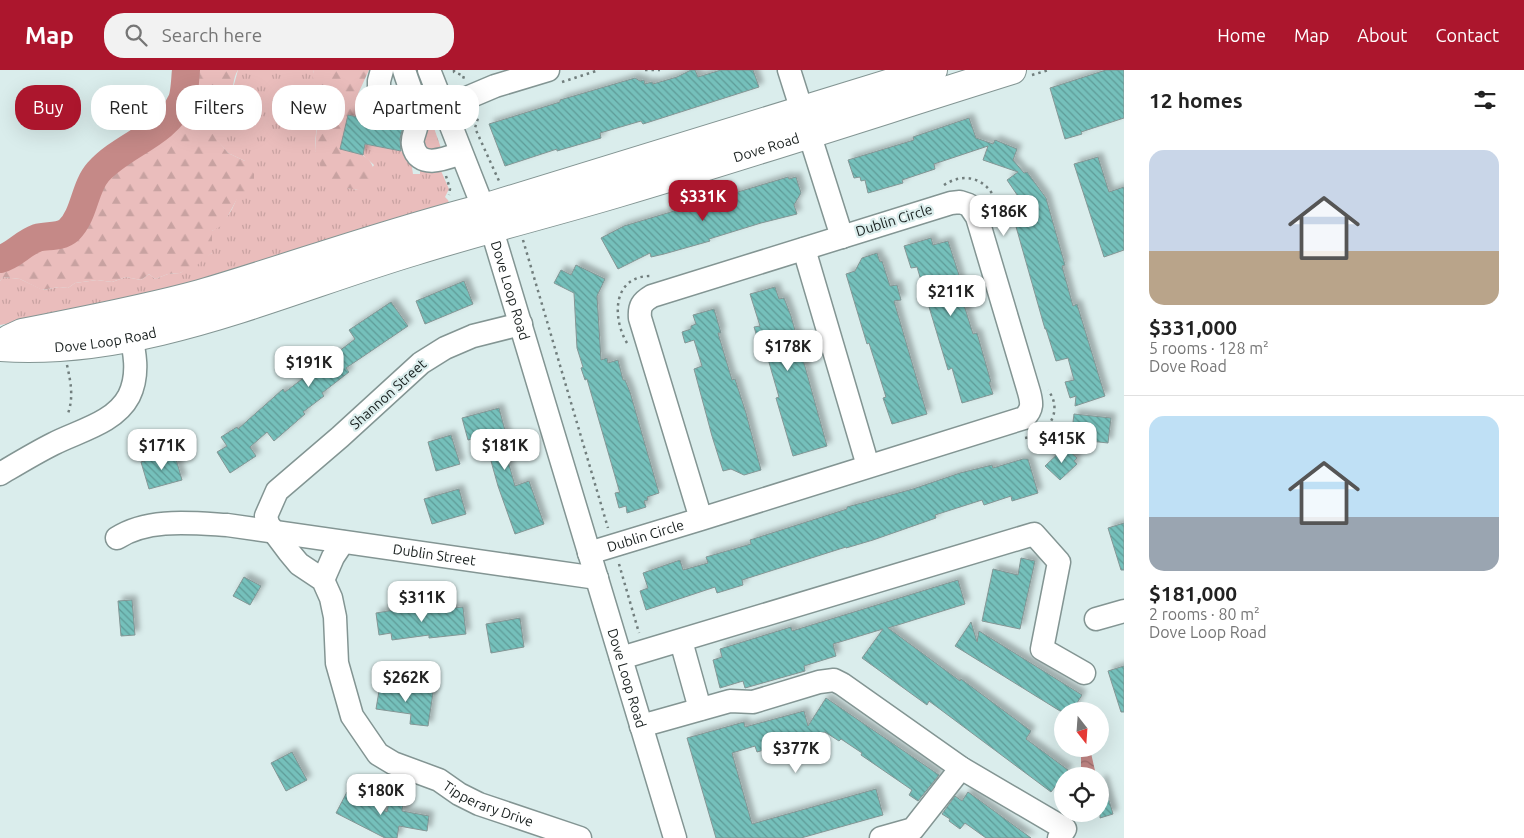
<!DOCTYPE html>
<meta charset="utf-8">
<style>
body{margin:0;font-family:Ubuntu,sans-serif;background:#f2f2f2;color:#222;height:100vh;display:flex;flex-direction:column;font-size:19px;white-space:nowrap}
*{box-sizing:border-box;margin:0}
p{font-size:16px;color:#767676}
.icon{flex:none;width:28px;height:28px;fill:none;stroke:currentColor;stroke-width:2;stroke-linecap:round;stroke-linejoin:round}
.map{position:relative;flex:1;overflow:hidden}
.details{display:flex;flex-direction:column;background:#fff;width:400px}
.details>*{flex:none}
.hud{position:absolute;left:15px;top:15px;width:475px;height:45px;display:flex;gap:10px}
.needle{width:32px;rotate:163deg}
.buttons{position:absolute;left:1054px;top:632px;display:grid;gap:10px}
.buttons a{display:grid;place-items:center;width:55px;height:55px;border-radius:50%;background:#fff;box-shadow:0 5px 20px #0002;font-size:25px}
.price{position:absolute;translate:-50% -42px;padding:0 11px;border-radius:10px;background:#fff;color:#222;font-size:16px;line-height:32px;filter:drop-shadow(0 1px 2px #0008)}
.price::after{content:'';position:absolute;left:50%;top:30px;width:15px;height:11px;margin-left:-8px;background:inherit;clip-path:polygon(0 0,100% 0,50% 100%)}
.price.selected{background:#ac162d;color:#fff}
ul{padding:0;list-style:none}
li{display:grid;align-content:center;gap:10px;height:265px;padding:0 25px}
li+li{border-top:1px solid #e0e0e0}
li span{display:grid;place-items:center;height:155px;border-radius:15px;color:#555}
li>.icon{margin-inline-start:auto}
span .icon{width:90px;height:90px;fill:#fffc;stroke-width:1}
li b{font-size:21px}
h2{display:flex;justify-content:space-between;align-items:center;height:60px;padding:0 25px;font-size:21px}
.chip{padding:0 18px;border-radius:20px;background:#fff;box-shadow:0 5px 20px #0002;font-size:18px;line-height:45px}
.chip.selected{background:#ac162d;color:#fff}
header{display:flex;align-items:center;gap:30px;box-sizing:border-box;height:70px;padding:0 25px;background:#ac162d;color:#fff}
header strong{font-size:24px}
nav{display:flex;gap:28px;margin-inline-start:auto;font-size:18px}
.search{width:350px;height:45px;background:#f2f2f2;display:flex;align-items:center;gap:12px;box-sizing:border-box;padding:0 18px;border-radius:20px;color:#767676;font-size:19px}
main{display:flex;flex:1;min-height:0}
.map>svg:first-child{display:block}
.grass{fill:url(#grass-tufts)}
.forest{fill:url(#forest-firs)}
.water{fill:url(#water-waves)}
.lines{fill:none;stroke-linecap:round;stroke-linejoin:round}
.river{stroke:#c58987;stroke-width:28}
.building{fill:url(#building-back-hatch);stroke:#849695;filter:url(#shadow)}
.minor-casing{stroke:#839593;stroke-width:25}
.major-casing{stroke:#839593;stroke-width:30}
.path{stroke:#717e7d;stroke-width:2.5;stroke-dasharray:2.5 4;stroke-linecap:butt}
.minor{stroke:#fff;stroke-width:22}
.major{stroke:#fff;stroke-width:28}
.labels{text-anchor:middle;stroke-width:4.5;stroke-linejoin:round;paint-order:stroke}
.street-label{font-size:14px;fill:#181f1e;stroke:#daedec}
</style>
<header>
<strong>Map</strong>
<div class="search"><svg class="icon" aria-label="search" viewBox="0 0 24 24"><circle cx="10" cy="10" r="6"/><path d="M15 15l6 6"/></svg>Search here</div>
<nav><a>Home</a><a>Map</a><a>About</a><a>Contact</a></nav>
</header>
<main>
<div class="map">
<svg width="1124" height="768" viewBox="0 0 1124 768">
<defs>
<pattern id="grass-tufts" width="24" height="20" patternUnits="userSpaceOnUse" patternTransform="scale(1.25)"><rect width="24" height="20" fill="#eabdbc"/><path d="M3 7l-1-3M5 7V3M7 7l1-3M15 17l-1-3M17 17v-4M19 17l1-3" fill="none" stroke="#c8a2a1"/></pattern>
<pattern id="forest-firs" width="22" height="20" patternUnits="userSpaceOnUse" patternTransform="scale(1.25)"><rect width="22" height="20" fill="#eabdbc"/><path d="M5 1l3.5 6h-7zM16 11l3.5 6h-7z" fill="#c8a2a1"/></pattern>
<pattern id="water-waves" width="16" height="10" patternUnits="userSpaceOnUse" patternTransform="scale(1.25)"><rect width="16" height="10" fill="#c58987"/><path d="M0 5q4-4 8 0t8 0" fill="none" stroke="#9f6f6e"/></pattern>
<pattern id="building-back-hatch" width="6" height="6" patternUnits="userSpaceOnUse" patternTransform="scale(1.25)"><rect width="6" height="6" fill="#75c0bb"/><path d="M-1 5l2 2M0 0l6 6M5-1l2 2" fill="none" stroke="#5f9b97"/></pattern>
<filter id="shadow"><feDropShadow dx="4.5" dy="-4.5" stdDeviation="2.5" flood-color="#0004"/></filter>
</defs>
<rect width="100%" height="100%" fill="#daedec"/>
<!-- grass -->
<path class="grass" d="M238,0H314C311,10 318,16 318,26C319,45 315,63 315,81L347,118L358,120L374,95L363,85L365,75H369L405,82L411,91L413,104H420V96L438,94L449,119L445,127L448,130L450,135L164,225L0,255V211L3,207L20,209L43,220L59,217L68,218L75,213L97,210L112,212L126,207L141,210L149,204L155,209L168,204L180,203L212,183V161C237,145 240,118 245,91L228,83L211,63L231,45L232,22Z
M429,56L434,58L442,81L431,86L419,67L425,57Z"/>
<!-- forest -->
<path class="forest" d="M186,0H238C228,16 237,40 225,55C223,59 216,61 212,63L228,83L245,91L254,104V115L238,127L223,155L212,161V183L197,195L180,203L168,204L155,209L149,204L141,210L126,207L112,212L97,210L75,213L68,218L59,217L42,220L20,209L3,207L0,211V189C13,186 23,173 37,168C47,165 60,168 69,160C85,144 84,118 98,102C123,74 166,65 182,30C185,22 185,9 186,0Z
M314,0H369L358,24L356,47L348,46L341,79C362,86 371,82 376,108L369,118L358,120L334,116L326,108L320,95L315,81L318,40V23L312,7Z"/>
<!-- water -->
<path class="water" d="M1091,683L1096,705L1079,706L1081,703V687Z"/>
<g class="lines">
<!-- river -->
<path class="river" d="M0,189C13,186 23,173 37,168C47,165 60,168 69,160C85,144 84,118 98,102C123,74 166,65 182,30C185,22 185,9 186,0"/>
</g>
<!-- building -->
<path class="building" d="M691,0H695L698,7L721,0H753L759,17L643,54L641,51L600,63L601,68L557,81V79L505,96L489,54L560,32V30L635,8L640,11L644,10L645,14L652,12L653,14L677,7Z
M1106,0H1124V48L1081,62L1082,64L1065,69L1050,18Z
M348,45L372,50L373,46L404,52L400,69L401,81L365,74L363,85L340,79Z
M969,48L976,68L993,74L995,70L1017,79L1013,90L1024,103L1027,102L1046,128L1065,195L1062,196L1073,236L1077,234L1105,326L1075,336L1076,326L1070,328L1065,312L1074,310L1068,288L1056,291L1046,259H1045L1013,146L1028,141L1007,110L1018,102L983,90L988,76L934,94L935,99L902,110L903,113L868,123L865,110L861,111L860,107L854,108L848,90L914,70L913,67Z
M1098,87L1109,122L1124,117V180L1104,187L1074,94Z
M788,107L789,109L796,107L801,123L794,135L797,144L761,153L709,169L710,171L664,184L651,187L650,183L618,199L601,168L624,156Z
M931,168L933,175L948,171L960,208L959,209L962,221L960,222L973,264L977,263L991,312H989L993,324L962,333L952,298L948,300L917,197L911,198L904,176Z
M877,183L880,192L882,191L890,216L897,215L901,230L894,231L927,344L892,354L883,328L886,327L869,273L867,274L846,204L855,201L862,188Z
M576,195L605,209L597,226L601,290L607,288L608,293L618,290L623,310H625L630,322L659,423L647,427L648,430L644,431L646,437L627,443L626,436L619,438L615,423L620,422L619,420L587,309L585,310L581,298L583,297L577,278L574,223L554,213L561,200L571,205Z
M464,211L473,234L425,254L416,231Z
M775,217L779,229L784,228L791,246L827,376L793,386L776,328L779,327L766,282L762,283L754,257L760,256L750,224Z
M391,232L408,256L346,298L349,302L322,323L324,326L303,342L305,344L274,371L267,362L250,377L256,386L230,403L217,382L227,376L221,367L237,357L238,359L283,319L285,322L355,269L349,260Z
M714,239L721,263H718L732,310L735,309L746,343L761,400L744,405L731,399L723,401L712,366L694,299L702,296L694,270L685,273L682,262L691,259V256L696,254L693,245Z
M499,338L507,368L502,369L515,416L529,411L544,454L515,464L498,416L484,366L468,370L462,348Z
M1074,344L1111,348L1108,373L1071,369Z
M451,365L460,394L436,401L428,372Z
M1065,377L1077,388L1074,391L1077,394L1060,410L1045,396Z
M174,382L182,410L149,419L141,392Z
M1023,389H1028L1038,423L1012,431L1011,426L984,435L982,430L935,445L936,448L873,470L846,478V477L742,510L743,515L717,523L715,517L646,540L640,521L648,518L643,503L680,490L683,500L708,493L706,487L751,474L750,470L847,439V437L913,419L960,403L992,395L993,398Z
M459,419L466,444L432,454L424,429Z
M1124,453V500H1121L1108,458Z
M1021,488L1035,491L1020,559L982,551L993,499L1018,505Z
M244,507L261,516L250,535L233,526Z
M958,510L965,534L888,558L960,611L961,609L1031,661L1026,669L1068,700L1051,722L929,631L927,635L862,588L883,559L833,574L836,586L804,596L805,601L745,618L743,611L720,618L713,590L722,587L720,579L791,557L792,561Z
M132,530L135,565L121,566L118,531Z
M412,537L413,542L463,537L466,564L429,568V565L392,570L391,563L379,565L376,543Z
M520,548L524,577L491,583L486,554Z
M971,552L977,572L979,561L1082,625L1072,641H1060L955,576Z
M1124,596V642H1121L1108,601Z
M380,615L433,623L428,656L410,654L411,644L376,639Z
M826,628L939,705L918,731L909,725L912,720L861,685L862,683L841,669L839,671L825,662L757,682L755,676L732,683L752,754L876,719L883,745L801,768H716L687,668L744,652L745,657L804,641L808,656Z
M292,682L307,710L286,721L271,693Z
M1100,710H1103L1113,744L1100,748Z
M347,722L387,742L390,727L404,729L402,741L429,746L427,761L399,756L397,768H385L336,743Z
M968,722L1031,768H986L965,753L960,759L949,751L950,749L942,744L955,726L962,731Z"/>
<g class="lines">
<!-- minor casing -->
<g class="minor-casing">
<g id="minor">
<path d="M382,0L379,11V28L426,39L443,38L495,16L548,0"/>
<path d="M404,0C409,17 418,34 417,52C417,60 411,68 413,75C418,100 445,89 461,83"/>
<path id="s1" d="M429,0L492,160L675,768"/>
<path d="M789,0L842,167"/>
<path d="M804,179L868,396"/>
<path id="s2" d="M521,254L473,266L445,278L421,293L340,367L277,421L266,446L268,454L289,482L299,494L323,510L331,528L335,547L337,593L352,646L378,684L393,693L439,710L459,724L479,734L580,768"/>
<path d="M0,404C17,394 35,383 53,374C78,361 115,353 129,326C141,302 133,275 128,251"/>
<path id="s3" d="M117,468C148,448 191,453 227,455L597,508"/>
<path id="s4" d="M589,483L701,449L1024,348C1033,339 1032,333 1029,322L977,147L969,135L960,132L951,133L652,226C642,232 639,236 640,248L701,449"/>
<path d="M323,510L333,487L343,472"/>
<path d="M1096,549L1124,541"/>
<path d="M681,571L700,639"/>
<path d="M621,588L1034,464L1059,492L1042,579L1084,603"/>
<path d="M641,656L730,631L753,632L819,612L834,610L842,614L961,698L1065,759L1059,768"/>
<path d="M881,768L913,759L961,698"/>
</g>
</g>
<!-- major casing -->
<g class="major-casing">
<g id="major">
<path d="M9,269L22,263C82,251 142,240 200,224C295,196 388,162 484,138L933,0"/>
<path id="s5" d="M0,277C142,287 281,221 415,181C482,160 551,143 618,123C750,84 881,41 1012,0"/>
</g>
</g>
<!-- path -->
<path class="path" d="M454,0V2L464,6L463,9
M645,0H660
M1032,5L1049,0
M562,12L599,0
M473,45L478,48L475,58L499,111
M446,106L450,119L449,125
M944,115C971,97 999,116 998,148
M523,170L608,458
M627,273C612,248 612,205 652,206
M67,295C71,313 74,329 67,346
M1025,368C1048,365 1064,341 1048,320
M619,494L639,563"/>
<!-- minor -->
<use href="#minor" class="minor"/>
<!-- major -->
<use href="#major" class="major"/>
</g>
<g class="labels">
<!-- street labels -->
<g class="street-label">
<text dy="5" stroke="none"><textPath href="#s5" startOffset="795">Dove Road</textPath></text>
<text transform="translate(894 150) rotate(-17)" y="5">Dublin Circle</text>
<text dy="5" stroke="none"><textPath href="#s1" startOffset="235">Dove Loop Road</textPath></text>
<text dy="5" stroke="none"><textPath href="#s5" startOffset="106">Dove Loop Road</textPath></text>
<text transform="translate(388 324) rotate(-42)" y="5">Shannon Street</text>
<text dy="5" stroke="none"><textPath href="#s4" startOffset="59">Dublin Circle</textPath></text>
<text dy="5" stroke="none"><textPath href="#s3" startOffset="322">Dublin Street</textPath></text>
<text dy="5" stroke="none"><textPath href="#s1" startOffset="640">Dove Loop Road</textPath></text>
<text dy="5" stroke="none"><textPath href="#s2" startOffset="724">Tipperary Drive</textPath></text>
</g>
</g>
</svg>
<div class="buttons">
<a><svg class="needle" viewBox="-14 -14 28 28"><path d="M0-13l5 13h-10z" fill="#e53935"/><path d="M0 13l5-13h-10z" fill="#767676"/></svg></a>
<a><svg class="icon" aria-label="locate" viewBox="0 0 24 24"><circle cx="12" cy="12" r="6"/><path d="M12 2v4M12 18v4M2 12h4M18 12h4"/></svg></a>
</div>
<b class="price selected" style="left:703px;top:152px">$331K</b>
<b class="price" style="left:1004px;top:167px">$186K</b>
<b class="price" style="left:951px;top:247px">$211K</b>
<b class="price" style="left:788px;top:302px">$178K</b>
<b class="price" style="left:309px;top:318px">$191K</b>
<b class="price" style="left:1062px;top:394px">$415K</b>
<b class="price" style="left:162px;top:401px">$171K</b>
<b class="price" style="left:505px;top:401px">$181K</b>
<b class="price" style="left:422px;top:553px">$311K</b>
<b class="price" style="left:406px;top:633px">$262K</b>
<b class="price" style="left:796px;top:704px">$377K</b>
<b class="price" style="left:381px;top:746px">$180K</b>
<div class="hud">
<a class="chip selected">Buy</a>
<a class="chip">Rent</a>
<a class="chip">Filters</a>
<a class="chip">New</a>
<a class="chip">Apartment</a>
</div>
</div>
<section class="details">
<h2>12 homes<svg class="icon" aria-label="filters" viewBox="0 0 24 24"><path d="M4 7h16M4 17h16"/><circle cx="9" cy="7" r="2"/><circle cx="15" cy="17" r="2"/></svg></h2>
<ul>
<li><span style="background:linear-gradient(#c9d6e8 65%,#b9a48a 0)"><svg class="icon" aria-label="home" viewBox="0 0 24 24"><path d="M3 11l9-7 9 7M6 9v11h12V9"/></svg></span><div><b>$331,000</b><p>5 rooms · 128 m²</p><p>Dove Road</p></div></li>
<li><span style="background:linear-gradient(#bfe0f5 65%,#9aa5b1 0)"><svg class="icon" aria-label="home" viewBox="0 0 24 24"><path d="M3 11l9-7 9 7M6 9v11h12V9"/></svg></span><div><b>$181,000</b><p>2 rooms · 80 m²</p><p>Dove Loop Road</p></div></li>
</ul>
</section>
</main>
